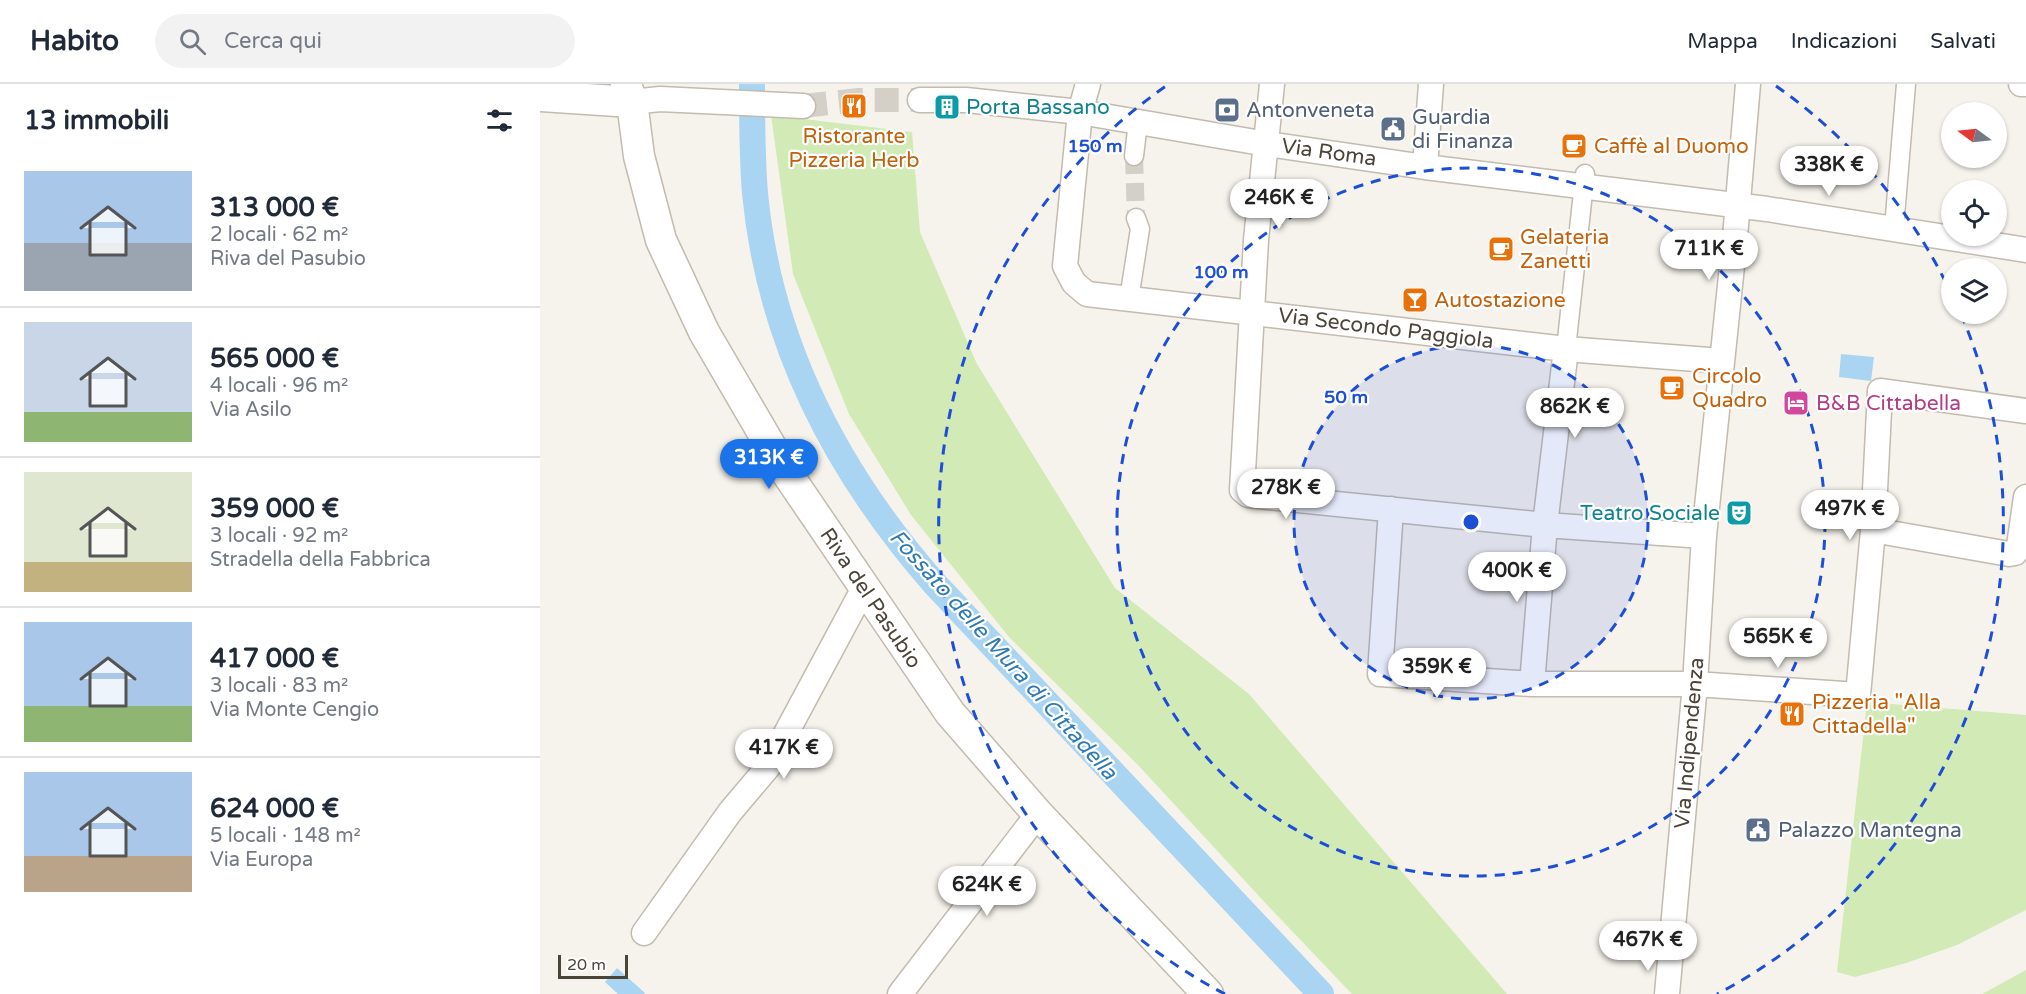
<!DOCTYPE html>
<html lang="it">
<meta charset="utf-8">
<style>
body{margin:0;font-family:"Varela Round",sans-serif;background:#f2f2f3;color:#1f2937;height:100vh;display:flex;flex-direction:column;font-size:22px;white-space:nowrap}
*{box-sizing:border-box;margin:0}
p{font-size:20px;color:#747a83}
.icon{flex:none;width:33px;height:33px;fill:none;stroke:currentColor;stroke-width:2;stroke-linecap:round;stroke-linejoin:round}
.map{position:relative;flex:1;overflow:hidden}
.panel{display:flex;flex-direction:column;background:#fff;width:540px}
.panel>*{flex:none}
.needle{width:39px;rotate:285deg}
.tools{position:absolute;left:1401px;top:18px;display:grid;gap:12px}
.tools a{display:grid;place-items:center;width:66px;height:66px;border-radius:50%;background:#fff;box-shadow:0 2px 4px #0004;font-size:30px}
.scale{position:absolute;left:18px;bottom:15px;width:70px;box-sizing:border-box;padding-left:6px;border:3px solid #4b4439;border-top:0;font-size:16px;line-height:21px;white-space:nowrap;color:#4b4439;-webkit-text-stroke:4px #fff;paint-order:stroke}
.price{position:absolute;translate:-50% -51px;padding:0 14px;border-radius:21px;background:#fff;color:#222;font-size:20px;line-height:39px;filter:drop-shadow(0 2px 3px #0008)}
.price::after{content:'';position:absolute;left:50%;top:36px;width:18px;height:14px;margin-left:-9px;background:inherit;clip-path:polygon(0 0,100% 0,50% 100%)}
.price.on{background:#1a73e8;color:#fff}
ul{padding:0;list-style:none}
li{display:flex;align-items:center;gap:18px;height:150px;padding:0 24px}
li+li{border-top:2px solid #e0e1e3}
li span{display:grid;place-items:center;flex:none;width:168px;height:120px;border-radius:0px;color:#555}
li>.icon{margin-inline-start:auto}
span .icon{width:72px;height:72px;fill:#fffc;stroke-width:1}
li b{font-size:26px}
h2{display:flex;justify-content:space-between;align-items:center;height:72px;padding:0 24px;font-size:26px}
header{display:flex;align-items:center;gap:36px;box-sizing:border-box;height:84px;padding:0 30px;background:#fff;border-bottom:2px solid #e0e1e3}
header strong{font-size:28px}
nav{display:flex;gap:33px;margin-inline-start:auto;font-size:21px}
.search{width:420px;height:54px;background:#f2f2f3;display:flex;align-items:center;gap:15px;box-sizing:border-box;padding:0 21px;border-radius:33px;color:#747a83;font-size:22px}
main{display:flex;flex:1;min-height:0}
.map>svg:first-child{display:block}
.green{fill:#d2eab5}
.water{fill:#a9d4f2}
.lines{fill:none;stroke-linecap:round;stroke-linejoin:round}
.canal{stroke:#a9d4f2;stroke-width:26}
.pedestrian-tunnel{stroke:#d4d0c8;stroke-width:18;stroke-dasharray:18 9;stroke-linecap:butt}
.minor-tunnel{stroke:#d4d0c8;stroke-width:24;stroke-dasharray:24 12;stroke-linecap:butt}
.pedestrian-casing{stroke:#c2bbae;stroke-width:21}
.minor-casing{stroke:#c2bbae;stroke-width:27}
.tertiary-casing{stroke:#c2bbae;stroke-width:33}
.pedestrian{stroke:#fff;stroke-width:18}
.minor{stroke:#fff;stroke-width:24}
.tertiary{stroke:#fff;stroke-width:30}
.ring{fill:none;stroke:#1d4ed8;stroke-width:3;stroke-dasharray:10 8}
.labels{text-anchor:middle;stroke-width:4.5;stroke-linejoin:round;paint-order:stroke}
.culture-label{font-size:21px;fill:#0d838f;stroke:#fff;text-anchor:start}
.service-label{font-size:21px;fill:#4e5e75;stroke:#fff;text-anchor:start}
.food-label{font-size:21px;fill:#c56008;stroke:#fff;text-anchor:start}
.street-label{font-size:21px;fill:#4b4439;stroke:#fff}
.hotel-label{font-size:21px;fill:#b23c85;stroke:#fff;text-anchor:start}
.water-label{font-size:22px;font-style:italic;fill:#2e7ab2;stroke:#fff}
.centre{fill:#1d4ed8;stroke:#fff;stroke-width:3}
.ring-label{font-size:18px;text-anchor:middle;font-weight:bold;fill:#1d4ed8;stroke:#fff;stroke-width:4.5;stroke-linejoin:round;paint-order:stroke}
</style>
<header>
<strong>Habito</strong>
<div class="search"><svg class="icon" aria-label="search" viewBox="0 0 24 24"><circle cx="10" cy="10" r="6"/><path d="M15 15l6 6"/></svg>Cerca qui</div>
<nav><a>Mappa</a><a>Indicazioni</a><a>Salvati</a></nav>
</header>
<main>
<section class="panel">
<h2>13 immobili<svg class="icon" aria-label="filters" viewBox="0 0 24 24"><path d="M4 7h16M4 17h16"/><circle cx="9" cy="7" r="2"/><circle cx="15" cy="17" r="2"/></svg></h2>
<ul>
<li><span style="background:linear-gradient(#a9c7e8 60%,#9aa5b1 0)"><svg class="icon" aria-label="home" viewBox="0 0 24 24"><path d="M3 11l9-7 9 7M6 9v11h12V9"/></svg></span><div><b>313 000 €</b><p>2 locali · 62 m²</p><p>Riva del Pasubio</p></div></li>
<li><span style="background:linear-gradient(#c9d6e8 75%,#8fb573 0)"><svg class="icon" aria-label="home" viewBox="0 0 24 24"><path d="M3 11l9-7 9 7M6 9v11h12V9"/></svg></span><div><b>565 000 €</b><p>4 locali · 96 m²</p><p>Via Asilo</p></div></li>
<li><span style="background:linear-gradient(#dfe7d0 75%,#c2b280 0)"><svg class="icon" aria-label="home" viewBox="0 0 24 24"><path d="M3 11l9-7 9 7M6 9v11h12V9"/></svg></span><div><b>359 000 €</b><p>3 locali · 92 m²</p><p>Stradella della Fabbrica</p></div></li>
<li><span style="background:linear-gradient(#a9c7e8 70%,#8fb573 0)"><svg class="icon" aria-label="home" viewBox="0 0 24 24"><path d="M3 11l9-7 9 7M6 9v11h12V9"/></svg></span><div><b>417 000 €</b><p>3 locali · 83 m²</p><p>Via Monte Cengio</p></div></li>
<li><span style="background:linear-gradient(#a9c7e8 70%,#b9a48a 0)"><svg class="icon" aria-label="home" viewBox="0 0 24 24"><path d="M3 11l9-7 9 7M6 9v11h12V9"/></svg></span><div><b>624 000 €</b><p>5 locali · 148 m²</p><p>Via Europa</p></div></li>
</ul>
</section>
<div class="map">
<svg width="1486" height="910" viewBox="0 0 1486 910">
<rect width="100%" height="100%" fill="#f6f3ec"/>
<!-- green -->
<path class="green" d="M231,31L372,48L380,148L437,280L575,504L709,610L967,910H812L730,824L598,681L469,553L371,431L309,330L253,190Z
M1327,618L1486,631V826L1417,861L1366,879L1315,893L1297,888Z
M1486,886V910H1442Z"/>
<!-- water -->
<path class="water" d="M1301,270L1334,273L1331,297L1299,293Z
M77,884L105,909L104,910H78L65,898Z"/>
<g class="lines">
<!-- canal -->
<path class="canal" d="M212,0C212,36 212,73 215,109C229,258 297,388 394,499L781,910"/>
<!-- pedestrian-tunnel -->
<path class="pedestrian-tunnel" d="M594,72L596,134"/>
<!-- minor-tunnel -->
<path class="minor-tunnel" d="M263,22L319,16H380"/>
<!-- pedestrian casing -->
<g class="pedestrian-casing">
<path id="pedestrian" d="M594,72L598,38
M1354,144L1366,0
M589,215L600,145L596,134
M1026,265L1045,90"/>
</g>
<!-- minor casing -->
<g class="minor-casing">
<path id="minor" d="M548,0L540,28L525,182L534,199L547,210L1026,265L1182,277
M732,0L716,156L702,406L708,411L1005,441L1164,452
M1481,0H1486
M380,16H426L540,28L727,60L885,83L1227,125L1486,166
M92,18L120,15L263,22
M885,83L891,0
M851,425L840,590L992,600H1155L1318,611L1333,446L1340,307L1486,327
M1333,446L1469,470L1475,469L1479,462L1486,413
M992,600L1005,441L1026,265
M104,849L190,728L228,683L324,504
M360,910L498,730
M1127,910L1155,600L1164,452L1195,153L1208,0"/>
</g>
<!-- tertiary casing -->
<g class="tertiary-casing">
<path id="tertiary" d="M86,0L92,18L99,72L121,156L164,248L244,385L410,629L498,730L668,910
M0,12L92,18"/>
</g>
<!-- pedestrian -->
<use href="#pedestrian" class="pedestrian"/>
<!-- minor -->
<use href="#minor" class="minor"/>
<!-- tertiary -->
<use href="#tertiary" class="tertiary"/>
</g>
<!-- distance rings -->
<circle cx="931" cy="438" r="177" fill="#1d4ed8" fill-opacity=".12"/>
<g class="ring">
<circle cx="931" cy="438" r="177"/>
<circle cx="931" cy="438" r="354"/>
<path d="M685 910A532 532 0 0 1 626 2M1236 2A532 532 0 0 1 1411 209M1421 230A532 532 0 0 1 1177 910"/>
</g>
<!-- icons -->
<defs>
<g id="restaurant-square" transform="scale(1.35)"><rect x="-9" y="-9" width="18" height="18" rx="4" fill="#e8710a" stroke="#fff"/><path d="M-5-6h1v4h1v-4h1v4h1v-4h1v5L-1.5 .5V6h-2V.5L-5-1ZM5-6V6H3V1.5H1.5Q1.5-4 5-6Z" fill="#fff"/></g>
<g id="building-square" transform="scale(1.35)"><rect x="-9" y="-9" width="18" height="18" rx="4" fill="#0f9aa8" stroke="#fff"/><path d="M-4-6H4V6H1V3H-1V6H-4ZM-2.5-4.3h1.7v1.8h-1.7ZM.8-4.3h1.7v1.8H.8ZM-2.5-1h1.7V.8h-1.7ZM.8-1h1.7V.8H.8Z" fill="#fff"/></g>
<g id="bank-square" transform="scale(1.35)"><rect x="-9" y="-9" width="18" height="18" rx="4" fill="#5c6f8a" stroke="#fff"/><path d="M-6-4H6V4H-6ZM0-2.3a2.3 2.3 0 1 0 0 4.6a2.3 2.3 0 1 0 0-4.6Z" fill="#fff"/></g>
<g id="civic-square" transform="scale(1.35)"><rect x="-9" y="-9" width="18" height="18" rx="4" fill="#5c6f8a" stroke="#fff"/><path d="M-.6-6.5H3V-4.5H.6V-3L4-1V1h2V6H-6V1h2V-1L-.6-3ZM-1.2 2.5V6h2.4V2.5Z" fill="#fff"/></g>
<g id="cafe-square" transform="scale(1.35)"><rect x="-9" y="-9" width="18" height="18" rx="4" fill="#e8710a" stroke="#fff"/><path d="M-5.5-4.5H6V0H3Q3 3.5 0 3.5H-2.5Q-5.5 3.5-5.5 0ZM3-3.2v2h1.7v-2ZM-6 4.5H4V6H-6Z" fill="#fff"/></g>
<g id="bar-square" transform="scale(1.35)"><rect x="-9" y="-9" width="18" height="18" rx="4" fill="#e8710a" stroke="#fff"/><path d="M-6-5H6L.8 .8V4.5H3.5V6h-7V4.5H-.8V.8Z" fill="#fff"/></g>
<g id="hotel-square" transform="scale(1.35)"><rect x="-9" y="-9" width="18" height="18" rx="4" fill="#d1479c" stroke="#fff"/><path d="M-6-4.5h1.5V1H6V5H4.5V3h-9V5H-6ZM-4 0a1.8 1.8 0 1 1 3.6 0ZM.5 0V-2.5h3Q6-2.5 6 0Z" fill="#fff"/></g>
<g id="theatre-square" transform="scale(1.35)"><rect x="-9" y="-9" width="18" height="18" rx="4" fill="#0f9aa8" stroke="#fff"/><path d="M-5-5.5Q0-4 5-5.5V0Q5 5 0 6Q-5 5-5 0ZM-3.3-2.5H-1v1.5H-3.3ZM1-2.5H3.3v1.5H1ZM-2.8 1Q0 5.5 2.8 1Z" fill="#fff"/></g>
</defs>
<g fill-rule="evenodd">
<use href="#restaurant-square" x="314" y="22"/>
<use href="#building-square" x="407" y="23"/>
<use href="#bank-square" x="687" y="26"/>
<use href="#civic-square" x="853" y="45"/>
<use href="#cafe-square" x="1034" y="62"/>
<use href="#cafe-square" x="961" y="165"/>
<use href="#bar-square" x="875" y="216"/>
<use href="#cafe-square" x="1132" y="304"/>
<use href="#hotel-square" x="1256" y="319"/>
<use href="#theatre-square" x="1199" y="429"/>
<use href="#restaurant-square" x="1252" y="630"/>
<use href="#civic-square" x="1218" y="746"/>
</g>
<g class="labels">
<!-- culture labels -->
<g class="culture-label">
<text x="426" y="30">Porta Bassano</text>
<text x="1180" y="436" text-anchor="end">Teatro Sociale</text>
</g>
<!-- service labels -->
<g class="service-label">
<text x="706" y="33">Antonveneta</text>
<text x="872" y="40">Guardia<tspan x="872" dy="24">di Finanza</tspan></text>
<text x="1238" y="753">Palazzo Mantegna</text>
</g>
<!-- food labels -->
<g class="food-label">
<text x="314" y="59" text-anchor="middle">Ristorante<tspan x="314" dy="24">Pizzeria Herb</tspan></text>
<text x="1054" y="69">Caffè al Duomo</text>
<text x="980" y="160">Gelateria<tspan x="980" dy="24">Zanetti</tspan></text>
<text x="894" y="223">Autostazione</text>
<text x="1152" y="299">Circolo<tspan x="1152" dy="24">Quadro</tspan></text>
<text x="1272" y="625">Pizzeria "Alla<tspan x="1272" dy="24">Cittadella"</tspan></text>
</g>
<!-- street labels -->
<g class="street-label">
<text transform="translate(789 68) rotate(8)" y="7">Via Roma</text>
<text transform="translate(846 244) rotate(7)" y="7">Via Secondo Paggiola</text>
<text transform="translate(331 514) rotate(56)" y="7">Riva del Pasubio</text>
<text transform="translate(1149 659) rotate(-85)" y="7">Via Indipendenza</text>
</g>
<!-- hotel labels -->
<g class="hotel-label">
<text x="1276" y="326">B&amp;B Cittabella</text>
</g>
<!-- water labels -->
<g class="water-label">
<text transform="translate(464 570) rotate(48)" y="8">Fossato delle Mura di Cittadella</text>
</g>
</g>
<circle cx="931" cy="438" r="9" class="centre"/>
<g class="ring-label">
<text x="555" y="68">150 m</text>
<text x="681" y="194">100 m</text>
<text x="806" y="319">50 m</text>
</g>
</svg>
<div class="tools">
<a><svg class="needle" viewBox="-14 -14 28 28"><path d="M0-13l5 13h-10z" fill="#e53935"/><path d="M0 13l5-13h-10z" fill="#747a83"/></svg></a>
<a><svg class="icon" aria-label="locate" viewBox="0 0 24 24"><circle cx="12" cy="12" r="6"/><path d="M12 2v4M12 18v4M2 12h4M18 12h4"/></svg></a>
<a><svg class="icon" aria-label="layers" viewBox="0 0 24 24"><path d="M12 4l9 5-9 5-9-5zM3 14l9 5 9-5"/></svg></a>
</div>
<div class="scale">20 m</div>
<b class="price" style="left:1289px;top:113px">338K €</b>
<b class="price" style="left:739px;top:146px">246K €</b>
<b class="price" style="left:1169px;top:197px">711K €</b>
<b class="price" style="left:1035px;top:355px">862K €</b>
<b class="price on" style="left:229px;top:406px">313K €</b>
<b class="price" style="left:746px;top:436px">278K €</b>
<b class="price" style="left:1310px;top:457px">497K €</b>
<b class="price" style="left:977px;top:519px">400K €</b>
<b class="price" style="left:1238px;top:585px">565K €</b>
<b class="price" style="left:897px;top:615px">359K €</b>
<b class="price" style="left:244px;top:696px">417K €</b>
<b class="price" style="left:447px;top:833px">624K €</b>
<b class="price" style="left:1108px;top:888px">467K €</b>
</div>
</main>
